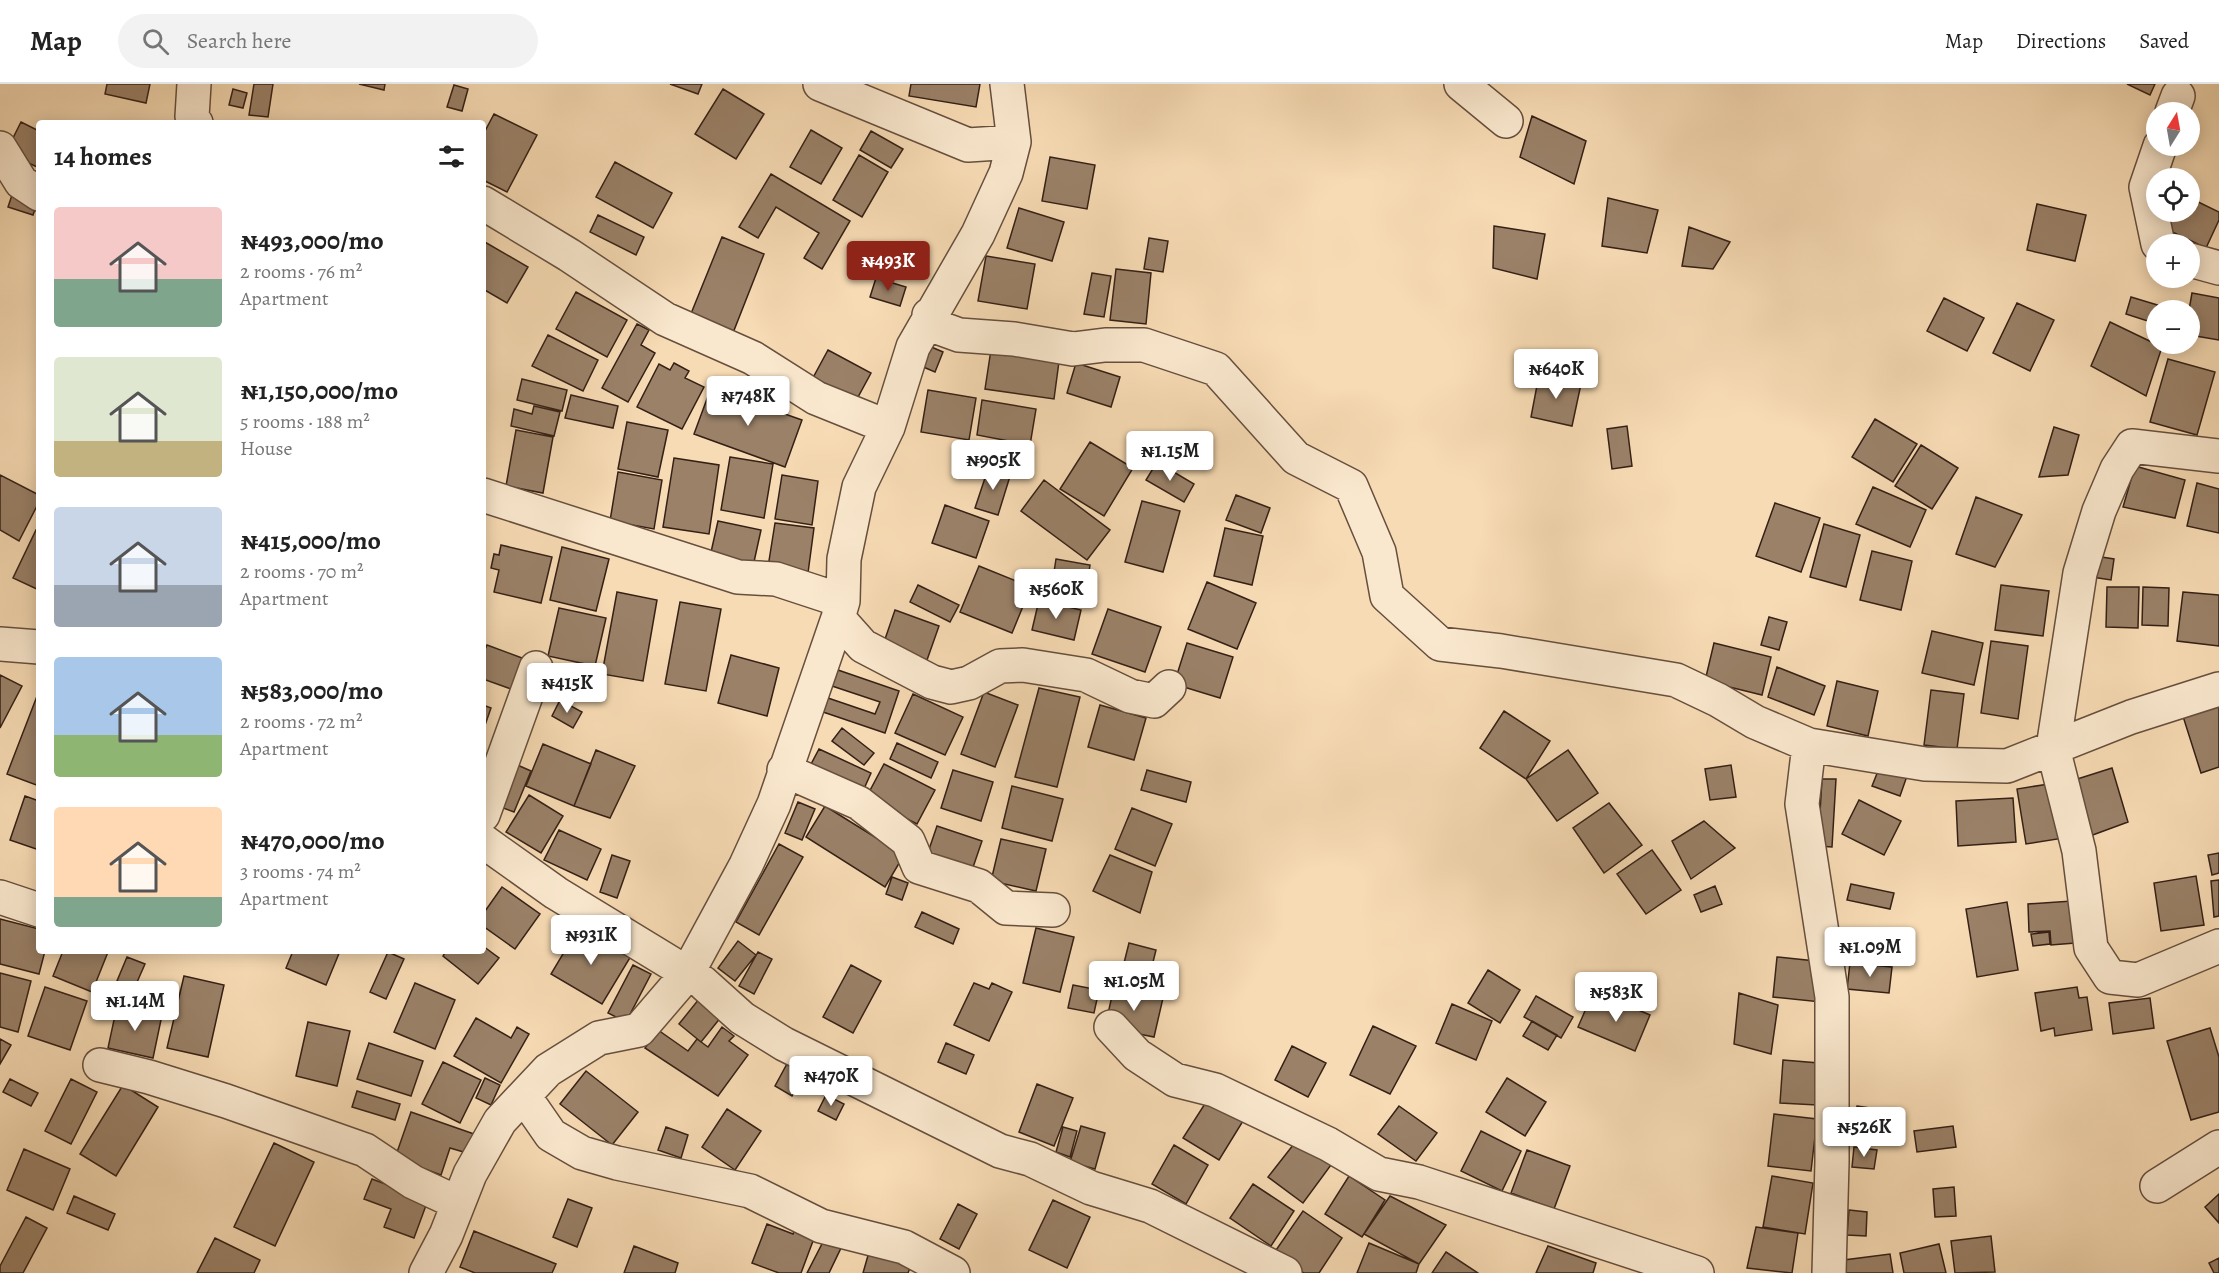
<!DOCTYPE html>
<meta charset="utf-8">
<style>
body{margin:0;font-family:Alegreya,serif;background:#f2f2f2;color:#222;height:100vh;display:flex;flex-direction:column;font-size:22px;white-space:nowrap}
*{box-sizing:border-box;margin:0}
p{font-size:20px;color:#767676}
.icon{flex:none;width:33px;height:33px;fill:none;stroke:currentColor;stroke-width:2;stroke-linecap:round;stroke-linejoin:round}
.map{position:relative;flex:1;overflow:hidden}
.panel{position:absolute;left:36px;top:36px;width:450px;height:834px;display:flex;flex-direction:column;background:#fff;border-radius:6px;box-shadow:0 3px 15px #0003}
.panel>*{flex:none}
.needle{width:39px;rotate:11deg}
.buttons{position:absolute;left:2146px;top:18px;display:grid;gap:12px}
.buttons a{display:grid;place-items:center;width:54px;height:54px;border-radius:50%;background:#fff;box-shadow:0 3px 15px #0003;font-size:30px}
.price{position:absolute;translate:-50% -51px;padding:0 14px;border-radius:6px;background:#fff;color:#222;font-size:20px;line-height:39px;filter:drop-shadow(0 2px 3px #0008)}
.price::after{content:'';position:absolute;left:50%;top:36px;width:18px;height:14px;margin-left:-9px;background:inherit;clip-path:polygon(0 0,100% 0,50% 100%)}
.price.on{background:#8f2418;color:#fff}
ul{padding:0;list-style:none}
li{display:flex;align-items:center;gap:18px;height:150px;padding:0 18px}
li span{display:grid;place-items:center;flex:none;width:168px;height:120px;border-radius:6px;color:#555}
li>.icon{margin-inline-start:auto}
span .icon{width:72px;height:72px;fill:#fffc;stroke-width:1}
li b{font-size:26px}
h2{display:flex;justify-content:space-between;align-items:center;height:72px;padding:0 18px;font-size:26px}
header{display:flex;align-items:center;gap:36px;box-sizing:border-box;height:84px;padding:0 30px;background:#fff;border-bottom:2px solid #e0e0e0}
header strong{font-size:28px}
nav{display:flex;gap:33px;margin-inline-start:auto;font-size:21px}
.search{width:420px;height:54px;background:#f2f2f2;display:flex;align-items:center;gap:15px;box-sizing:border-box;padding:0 21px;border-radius:33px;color:#767676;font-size:22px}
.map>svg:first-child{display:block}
.building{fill:#9a8168;stroke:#352016;stroke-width:1.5}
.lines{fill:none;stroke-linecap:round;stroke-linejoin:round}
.minor-casing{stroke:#664f3e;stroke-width:36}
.minor{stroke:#fae8ce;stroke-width:33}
</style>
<header>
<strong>Map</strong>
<div class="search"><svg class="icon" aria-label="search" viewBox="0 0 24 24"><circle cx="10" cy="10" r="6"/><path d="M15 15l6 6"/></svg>Search here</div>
<nav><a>Map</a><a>Directions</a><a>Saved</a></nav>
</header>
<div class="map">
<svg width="2219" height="1189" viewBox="0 0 2219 1189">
<rect width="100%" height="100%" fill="#f7dbb4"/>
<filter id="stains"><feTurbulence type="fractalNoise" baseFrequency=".00333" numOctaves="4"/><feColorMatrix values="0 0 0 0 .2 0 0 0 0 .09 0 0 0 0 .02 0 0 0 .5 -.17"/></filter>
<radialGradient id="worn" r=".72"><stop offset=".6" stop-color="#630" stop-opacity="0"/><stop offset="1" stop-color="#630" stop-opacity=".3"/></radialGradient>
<!-- building -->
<path class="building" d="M107,0H150L146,19L105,10Z
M254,0H273L268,33L249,31Z
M359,0H385L384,6Z
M670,0H702L698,10Z
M911,0H980L976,23L909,12Z
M2127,0H2155L2150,11Z
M454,1L468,5L462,27L447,23Z
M233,5L247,9L243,24L229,21Z
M723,5L764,30L736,75L695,50Z
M494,30L537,51L507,108L483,96V51Z
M1532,32L1586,57L1574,100L1520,73Z
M21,38L39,47V84L6,68Z
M811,46L842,64L821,100L790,83Z
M871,47L903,65L891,84L860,66Z
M859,71L888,88L862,133L833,116Z
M1050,73L1095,81L1087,125L1042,117Z
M615,78L672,109L653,144L596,113Z
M771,90L850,137L822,185L804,174L819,149L776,123L758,154L739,143Z
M14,105L39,113L33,131L8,123Z
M1608,114L1658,126L1647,169L1602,162Z
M2190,114L2219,128V136L2206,164L2166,145L2174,128H2190Z
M2037,120L2086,131L2075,177L2027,166Z
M1019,124L1064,138L1052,177L1007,164Z
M598,131L644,153L636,171L590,148Z
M1494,142L1545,150L1537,195L1493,184Z
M1689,143L1730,158L1713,185L1682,182Z
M722,153L764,170L731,254L688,237Z
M1149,154L1168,157L1163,188L1144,185Z
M483,157L528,183L507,219L483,205Z
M986,172L1035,180L1027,225L978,217Z
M1116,185L1151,189L1146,240L1110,236Z
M1092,189L1111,192L1104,233L1084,230Z
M876,194L906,203L900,222L870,213Z
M576,208L627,236L607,273L556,245Z
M2192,209L2219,214V256L2190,251L2189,226Z
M2131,213L2174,226H2157V240L2126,230Z
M1944,214L1984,234L1967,267L1927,247Z
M2017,219L2054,236L2030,287L1993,269Z
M2110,238L2162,263L2146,312L2091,282Z
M637,240L649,246L641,261L655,269L628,318L602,304Z
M548,251L598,276L583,307L532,282Z
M992,259L1060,270L1054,315L985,305Z
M929,262L943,268L935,288L921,282Z
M828,266L871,289L851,326L808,303Z
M2168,275L2215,288L2197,351L2150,338Z
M674,279L689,287L685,294L704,303L682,345L637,323L659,280L670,286Z
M1076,279L1120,293L1111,323L1067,309Z
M1539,291L1581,300L1572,342L1531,333Z
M522,295L567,306L562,327L517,316Z
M711,304L802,336L785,383L694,350Z
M928,306L976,314L969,356L921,348Z
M571,311L618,322L613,344L565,334Z
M982,316L1036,325L1030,361L977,351Z
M534,322L560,328L554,352L511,342L514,325L532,330Z
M1875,335L1917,360L1893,398L1852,373Z
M627,338L668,346L658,393L618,385Z
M1627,342L1632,382L1612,385L1607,345Z
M2054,343L2079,351L2068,391L2039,393Z
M516,346L553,353L543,409L506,402Z
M1090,358L1133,384L1104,432L1060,405Z
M1921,361L1958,384L1932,425L1895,402Z
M730,373L773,380L764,434L721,426Z
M674,374L719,381L709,450L663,443Z
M1157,378L1194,400L1184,418L1146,396Z
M989,382L1011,389L998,431L975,424Z
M2135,382L2185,396L2175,434L2123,423Z
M618,388L662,396L654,445L610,437Z
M0,391L39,411V418L19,457L0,446Z
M782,391L818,397L812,441L775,435Z
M1044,396L1110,446L1087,476L1021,427Z
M2197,399L2219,405V449L2187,442Z
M1873,403L1926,426L1910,463L1856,440Z
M1236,411L1270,424L1261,449L1226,436Z
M1976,413L2022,431L1995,483L1956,470Z
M1142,417L1180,427L1163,488L1125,478Z
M1775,419L1820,434L1801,488L1756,472Z
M945,421L989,437L976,474L932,459Z
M718,437L761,446L752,487L709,477Z
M775,439L814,444L808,489L768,483Z
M1824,440L1860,451L1846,503L1810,493Z
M1225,444L1263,452L1252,501L1214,492Z
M36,446L39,447V506L13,494Z
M501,461L552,473L541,519L494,508L499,486L491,484L494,470L499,471Z
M562,463L609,475L596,527L550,516Z
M1872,467L1912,477L1901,526L1860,516Z
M2095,472L2114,475L2111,496L2092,493Z
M1056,475L1090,481L1084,519L1050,514Z
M979,482L1031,503L1012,549L960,528Z
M1207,498L1256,519L1237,565L1188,545Z
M918,501L959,521L950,538L910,518Z
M2001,501L2049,507L2043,552L1995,546Z
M2107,503H2139L2138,544L2106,543Z
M2143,503L2169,504L2168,542L2142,541Z
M617,508L657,516L643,597L602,590Z
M2183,508L2219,511V562L2177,557Z
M1039,516L1081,526L1074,556L1032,546Z
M680,518L721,525L706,607L665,600Z
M559,524L606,534L595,582L548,572Z
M1108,525L1161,543L1145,588L1092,570Z
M895,526L939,542L927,576L883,561Z
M1769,533L1787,538L1779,566L1761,561Z
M1932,547L1983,559L1974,601L1922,589Z
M1991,557L2028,562L2018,635L1981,629Z
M1187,559L1233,573L1220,614L1174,600Z
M1714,559L1771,573L1762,611L1705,597Z
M487,561L522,574L511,605L483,595V570Z
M731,571L779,584L767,632L718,619Z
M1777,583L1825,602L1814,631L1768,613Z
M838,586L899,607L885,649L823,628L828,614L875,630L880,618L832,602Z
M0,591L22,602L0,644Z
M1837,597L1878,607L1868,652L1827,642Z
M1039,604L1080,613L1057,703L1015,693Z
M1931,606L1964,610L1957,665L1924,661Z
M39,607V702L7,690Z
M984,608L1018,621L995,683L961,670Z
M913,610L963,633L945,671L895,649Z
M2216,615L2219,623V683L2201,689L2181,626Z
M560,616L582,628L573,644L552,632Z
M483,621L491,624L483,647Z
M1100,621L1146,634L1134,676L1088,663Z
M1504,627L1550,657L1526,695L1480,664Z
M842,644L874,669L864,681L832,657Z
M897,659L938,678L931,694L890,675Z
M543,660L591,680L574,722L526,702Z
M819,665L871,689L863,707L810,682Z
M596,666L635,682L610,734L574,722Z
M1568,666L1598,709L1557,737L1526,695Z
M515,680L531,687L514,728L498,722Z
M884,680L935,706L917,740L866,714Z
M1731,681L1736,713L1710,716L1705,685Z
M1880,682L1907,692L1900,712L1872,702Z
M2112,684L2128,738L2090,752L2071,697Z
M953,686L993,698L981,737L941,724Z
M1147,686L1191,698L1186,718L1141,706Z
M1822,695H1836L1832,763L1818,762Z
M2055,699L2064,754L2026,760L2017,705Z
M1012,702L1063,715L1052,757L1002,744Z
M529,711L563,732L541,769L506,748Z
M25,712L39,717V766L10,756Z
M2013,714L2016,758L1958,762L1956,717Z
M1859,716L1901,737L1884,771L1842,750Z
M798,718L815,725L802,756L785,749Z
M1609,719L1642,761L1604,789L1573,744Z
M825,722L904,771L885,803L806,753Z
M1132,724L1172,740L1155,782L1115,765Z
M1704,737L1735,764L1691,795L1672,757Z
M937,742L982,757L969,795L924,780Z
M559,746L601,765L587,796L544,776Z
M1001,755L1046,765L1036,807L991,797Z
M779,760L803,773L759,851L736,838Z
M1652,766L1681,806L1646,830L1617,790Z
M2219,769V789L2212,791L2208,771Z
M612,771L630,777L617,814L600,808Z
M1110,771L1152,788L1140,829L1093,807Z
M2196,792L2204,841L2161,847L2154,799Z
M892,793L908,799L902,816L886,810Z
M2219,796V832L2214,833L2211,797Z
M1851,800L1894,809L1890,825L1847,816Z
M1715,802L1722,820L1701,828L1694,811Z
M502,803L540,830L515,865L483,842V830Z
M2072,817L2075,859L2051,861L2050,847L2029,848L2028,820Z
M2007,818L2018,886L1977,893L1966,825Z
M922,828L959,845L953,860L915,843Z
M0,835L39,845V867H45L39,890L0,880Z
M1036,844L1074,853L1060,908L1023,899Z
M576,848L595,859L598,853L631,872L602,920L551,890Z
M2049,848L2050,860L2033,862L2031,850Z
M738,857L756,871L735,897L718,884Z
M1129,859L1156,866L1145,910L1118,903Z
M483,862L499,874L478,900L443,872L446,867H483Z
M63,867L108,868L92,908L53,892Z
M293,867H340L326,901L286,884Z
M388,868L404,875L386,915L370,908Z
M758,868L772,875L754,910L739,902Z
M127,873L145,880L134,905L117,897Z
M1777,873L1825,878L1821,918L1773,913Z
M1850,879L1892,883L1889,909L1847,905Z
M633,881L651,890L626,938L608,929Z
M851,881L881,897L853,949L823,933Z
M1488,886L1520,906L1500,939L1468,919Z
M0,889L31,897L18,948L0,943Z
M184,892L224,901L208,973L167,964Z
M415,899L455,916L435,965L394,948Z
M974,899L989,905L992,899L1012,908L989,957L954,941Z
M1073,901L1099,906L1094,929L1068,924Z
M45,903L87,917L70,966L28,952Z
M1114,903L1163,914L1154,953L1105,943Z
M2077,903L2079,914L2087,913L2092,946L2055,952L2054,944L2041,947L2035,909Z
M1739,909L1778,921L1771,970L1734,960Z
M1536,912L1573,933L1561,954L1524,933Z
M1608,913L1650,931L1635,967L1578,943L1588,920L1602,926Z
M2150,914L2154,944L2113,950L2109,919Z
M699,915L721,933L701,958L679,940Z
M1452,920L1492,937L1476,976L1436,959Z
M117,922L162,931L153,974L108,964Z
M476,934L511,954L517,943L529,950L501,999L454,972Z
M1532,937L1557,951L1548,966L1523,952Z
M308,938L350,947L337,1002L296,992Z
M1373,942L1416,962L1390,1010L1350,991Z
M722,943L734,952L729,957L748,971L718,1012L645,964L658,946L688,967L697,955L708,963Z
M2210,944L2219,973V1028L2191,1036L2167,957Z
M0,955L11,961L0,980Z
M369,959L423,977L411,1012L357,995Z
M946,959L974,971L966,990L938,978Z
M1292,962L1326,979L1308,1013L1275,996Z
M1783,976L1819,979L1817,1021L1780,1019Z
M443,978L481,996L460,1039L422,1020Z
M788,978L805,988L792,1012L775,1002Z
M586,987L638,1028L612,1061L560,1020Z
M485,994L500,1001L491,1021L476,1014Z
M1507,994L1546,1018L1525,1052L1486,1028Z
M10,995L38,1009L31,1022L3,1008Z
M71,995L97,1008L71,1060L45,1047Z
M1037,1000L1073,1014L1054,1062L1019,1048Z
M123,1001L158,1023L116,1092L80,1070Z
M357,1007L400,1020L395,1036L352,1023Z
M826,1011L844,1020L836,1036L818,1027Z
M1208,1015L1243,1037L1219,1076L1183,1054Z
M1399,1022L1437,1049L1416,1077L1378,1050Z
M1857,1022L1896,1028L1893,1046L1854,1040Z
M727,1025L761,1047L735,1086L702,1063Z
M411,1028L474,1050L467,1069L450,1064L441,1091L395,1074Z
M1774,1030L1817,1035L1811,1087L1768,1082Z
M1081,1042L1105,1049L1095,1085L1070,1078Z
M1953,1042L1956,1063L1917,1068L1914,1047Z
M666,1043L688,1051L681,1074L658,1066Z
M1063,1043L1077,1047L1070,1073L1056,1068Z
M1481,1047L1521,1067L1502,1107L1461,1087Z
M1297,1056L1331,1081L1303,1119L1268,1093Z
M274,1059L314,1078L275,1162L234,1143Z
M1174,1061L1208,1081L1186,1120L1152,1100Z
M1854,1063L1877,1066L1874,1085L1852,1083Z
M24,1065L70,1085L53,1126L7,1106Z
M1527,1066L1570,1082L1554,1125L1511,1109Z
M1349,1092L1385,1116L1362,1153L1325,1130Z
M1772,1092L1813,1099L1805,1150L1763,1143Z
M372,1095L428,1116L414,1154L384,1143L391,1125L364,1115Z
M1253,1100L1294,1127L1271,1162L1230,1134Z
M1954,1103L1956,1132L1935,1133L1933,1105Z
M2219,1110V1139L2205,1123Z
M74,1112L115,1130L108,1146L67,1129Z
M1390,1112L1446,1141L1419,1180L1364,1150Z
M568,1115L592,1124L577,1163L553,1153Z
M1053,1116L1090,1133L1067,1184L1029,1166Z
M958,1120L977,1130L959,1165L940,1155Z
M1849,1126L1867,1128L1866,1152L1847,1151Z
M1303,1127L1342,1154L1319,1189H1304L1274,1169Z
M26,1133L47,1144L23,1189H0V1182Z
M767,1140L793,1150L796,1142L816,1149L801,1189H779L752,1179Z
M1756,1143L1798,1149L1792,1189L1747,1184Z
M474,1147L556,1180L552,1189H475L460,1183Z
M1991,1152L1995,1188L1955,1189L1951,1157Z
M215,1154L260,1176L254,1189H197Z
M824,1156L841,1164L829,1189H807Z
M1369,1159L1419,1180L1416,1189H1357Z
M1939,1160L1946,1189H1904L1900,1169Z
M634,1162L678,1179L675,1189H624Z
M1548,1162L1596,1179L1593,1189H1536Z
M869,1168L911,1181L908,1189H863Z
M1446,1168L1478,1189H1432Z
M1890,1170L1893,1189H1846L1844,1176Z
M2219,1174V1189H2214L2209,1179Z"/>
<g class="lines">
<!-- minor casing -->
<g class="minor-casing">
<path id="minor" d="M194,0L192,33L196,39
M820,0L968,61L1014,58
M1461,0L1506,37
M2172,28L2178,12
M0,64L21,98L39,110
M483,119L569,171L665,235L753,274L816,314L888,343
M2158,160L2146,103L2160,62
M2190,176L2219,184
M929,231L937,243L959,251L1014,255L1073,265L1105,261H1144L1216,285L1296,374L1351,402L1379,468L1387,512L1440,560L1501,567L1676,596L1718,616L1755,638L1809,661L1925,680L2007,682L2131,633L2219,605
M2219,372L2132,362L2117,385L2099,427L2080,489L2053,664L2079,767L2091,864L2110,893L2138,896L2219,862
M483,411L738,493L776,495L843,517
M838,534L863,562L932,598L951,603L969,599L1000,582L1023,581L1086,591L1130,612L1154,617L1169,603
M0,560L39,563
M1809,661L1802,720L1832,913V1078L1829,1189
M784,686L859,719L908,757L919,783L979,802L1006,824L1053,826
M483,731L536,584
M483,757L556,809L702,898L742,934L784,960L1000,1067L1030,1075L1091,1104L1150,1122L1285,1189
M0,813L39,826
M1111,943L1137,971L1175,996L1215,1006L1328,1060L1379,1090L1419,1098L1697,1189
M100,981L149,993L226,1017L365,1066L413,1098L458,1119
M524,1012L551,1051L582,1069L617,1079L750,1107L821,1142L904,1163L953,1189
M2157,1102L2219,1063
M426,1189L446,1151L470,1090L500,1037L548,986L599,954L639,946L687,890L746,781L774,720L838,534L843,517L844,475L859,403L888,343L913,263L978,150L1006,89L1014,58L1007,0"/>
</g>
<!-- minor -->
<use href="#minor" class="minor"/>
</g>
<rect width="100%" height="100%" filter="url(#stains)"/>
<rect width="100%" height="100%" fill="url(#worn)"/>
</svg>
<div class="buttons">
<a><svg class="needle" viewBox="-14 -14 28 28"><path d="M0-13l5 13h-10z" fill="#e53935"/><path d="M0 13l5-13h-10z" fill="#767676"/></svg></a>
<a><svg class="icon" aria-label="locate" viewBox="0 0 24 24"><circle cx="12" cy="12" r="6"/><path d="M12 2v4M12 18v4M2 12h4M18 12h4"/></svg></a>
<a>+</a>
<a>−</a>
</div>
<b class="price on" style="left:888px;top:208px">₦493K</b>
<b class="price" style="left:1556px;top:316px">₦640K</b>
<b class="price" style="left:748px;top:343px">₦748K</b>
<b class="price" style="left:1170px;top:398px">₦1.15M</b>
<b class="price" style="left:993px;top:407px">₦905K</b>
<b class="price" style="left:1056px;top:536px">₦560K</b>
<b class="price" style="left:567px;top:630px">₦415K</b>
<b class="price" style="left:591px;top:882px">₦931K</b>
<b class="price" style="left:1870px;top:894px">₦1.09M</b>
<b class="price" style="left:1134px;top:928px">₦1.05M</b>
<b class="price" style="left:1616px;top:939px">₦583K</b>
<b class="price" style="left:135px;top:948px">₦1.14M</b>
<b class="price" style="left:831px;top:1023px">₦470K</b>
<b class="price" style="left:1864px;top:1074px">₦526K</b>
<section class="panel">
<h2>14 homes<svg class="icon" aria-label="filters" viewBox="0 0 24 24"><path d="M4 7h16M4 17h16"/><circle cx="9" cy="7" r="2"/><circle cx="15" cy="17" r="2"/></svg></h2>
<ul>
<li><span style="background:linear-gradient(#f6c9c9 60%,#7fa58c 0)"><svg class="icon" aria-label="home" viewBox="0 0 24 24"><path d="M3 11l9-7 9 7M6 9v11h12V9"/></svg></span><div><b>₦493,000/mo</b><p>2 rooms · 76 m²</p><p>Apartment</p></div></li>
<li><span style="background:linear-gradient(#dfe7d0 70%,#c2b280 0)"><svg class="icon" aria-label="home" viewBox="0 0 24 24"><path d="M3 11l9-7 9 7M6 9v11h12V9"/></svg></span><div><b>₦1,150,000/mo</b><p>5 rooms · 188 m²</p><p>House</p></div></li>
<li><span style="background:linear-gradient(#c9d6e8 65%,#9aa5b1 0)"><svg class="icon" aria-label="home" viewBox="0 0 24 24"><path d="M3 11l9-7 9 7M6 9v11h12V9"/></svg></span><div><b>₦415,000/mo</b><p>2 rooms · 70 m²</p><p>Apartment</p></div></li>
<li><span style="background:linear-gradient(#a9c7e8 65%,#8fb573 0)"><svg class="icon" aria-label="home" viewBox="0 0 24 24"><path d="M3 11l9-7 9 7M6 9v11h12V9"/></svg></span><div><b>₦583,000/mo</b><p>2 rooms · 72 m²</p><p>Apartment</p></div></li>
<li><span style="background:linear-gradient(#ffd9b3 75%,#7fa58c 0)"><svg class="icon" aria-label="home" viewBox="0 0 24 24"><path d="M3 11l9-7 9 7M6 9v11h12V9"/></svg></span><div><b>₦470,000/mo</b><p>3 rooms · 74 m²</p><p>Apartment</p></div></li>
</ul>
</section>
</div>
